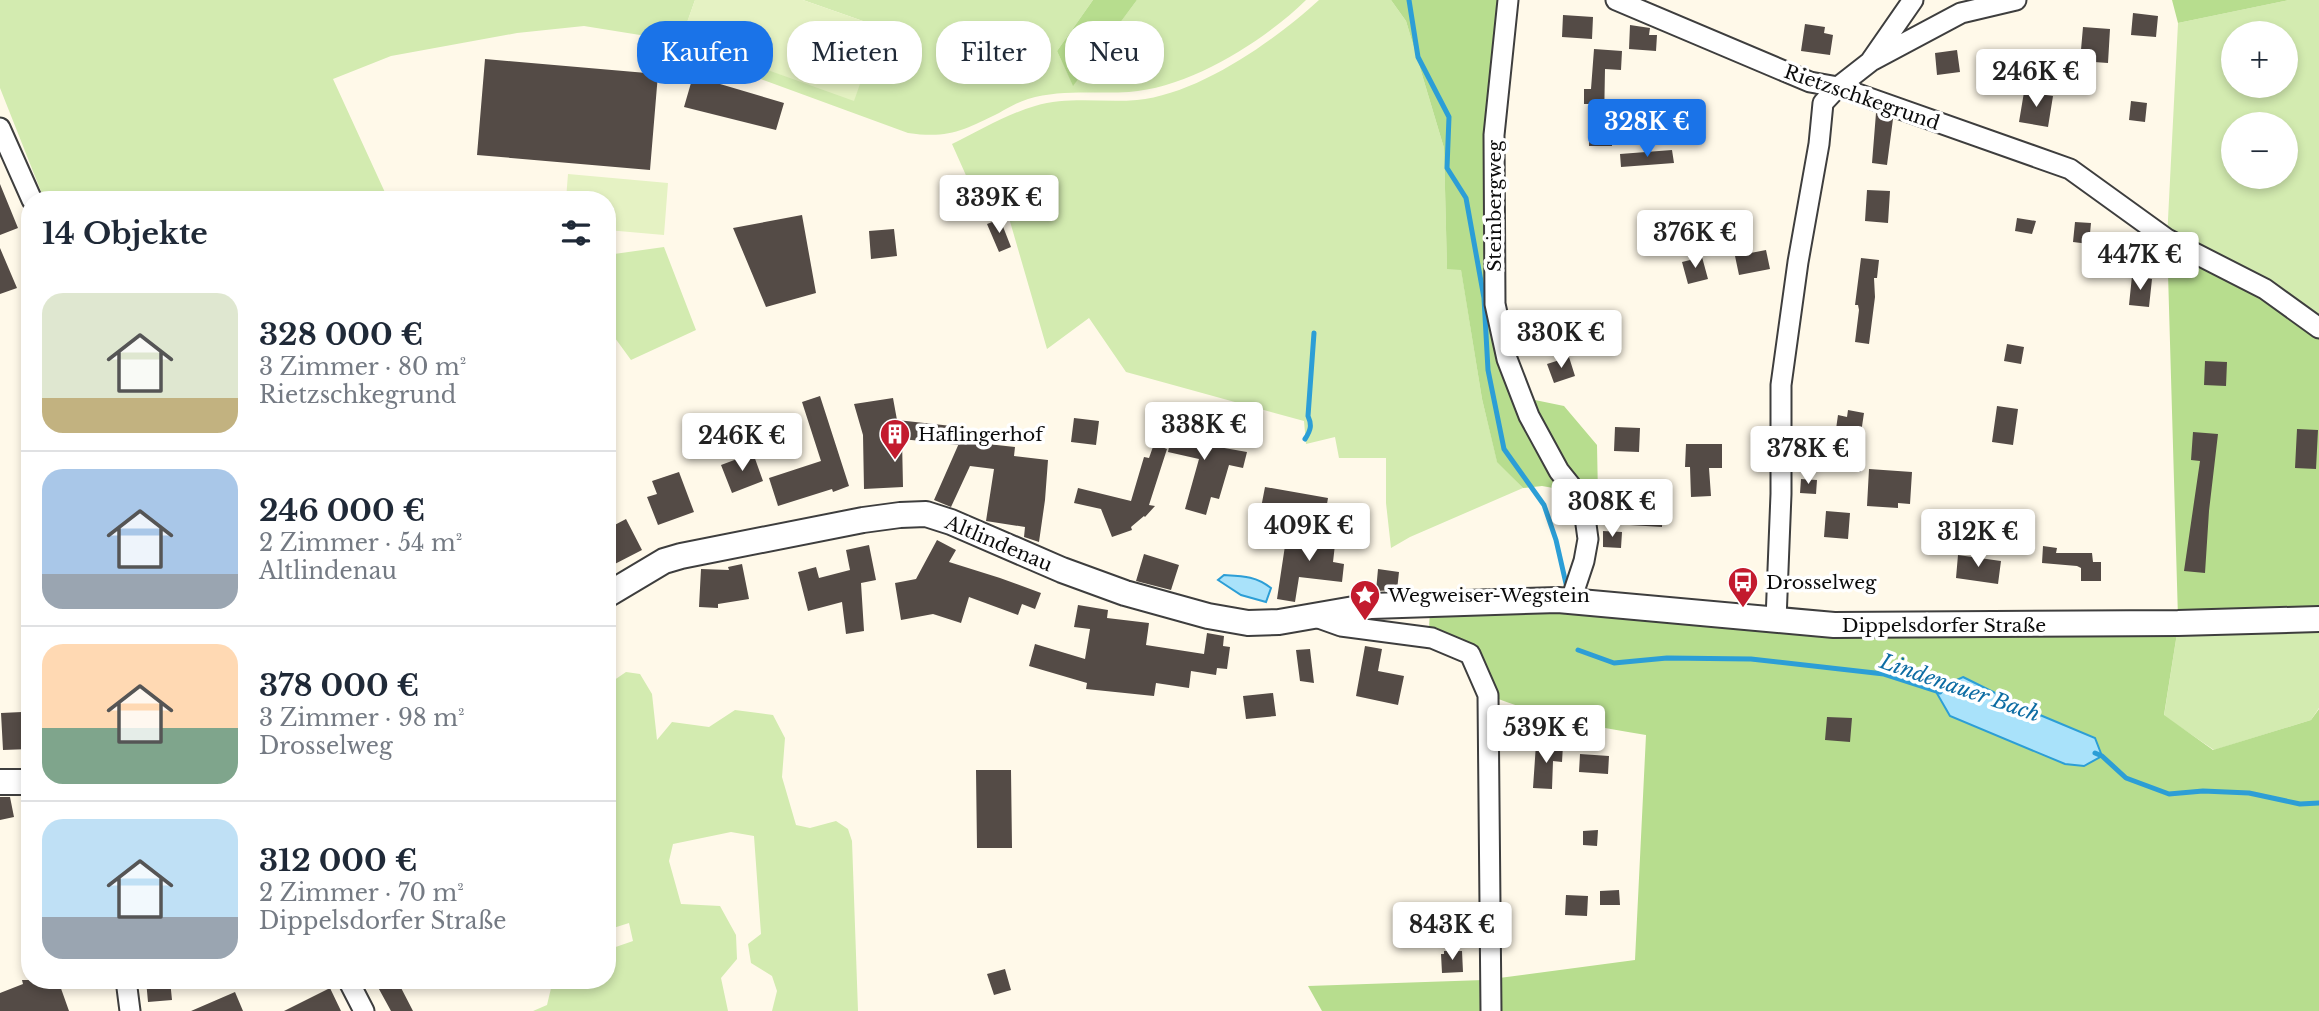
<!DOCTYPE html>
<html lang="de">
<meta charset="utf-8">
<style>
body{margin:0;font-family:"Libre Baskerville",serif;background:#f6f6f7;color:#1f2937;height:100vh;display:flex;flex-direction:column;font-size:26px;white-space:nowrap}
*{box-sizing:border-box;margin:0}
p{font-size:23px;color:#747a83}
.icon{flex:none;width:38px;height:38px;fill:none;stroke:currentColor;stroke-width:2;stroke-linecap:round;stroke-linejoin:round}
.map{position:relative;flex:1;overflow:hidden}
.panel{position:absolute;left:21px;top:191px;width:595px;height:798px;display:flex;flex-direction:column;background:#fff;border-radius:28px;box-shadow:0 4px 10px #0003}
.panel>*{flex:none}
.hud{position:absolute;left:637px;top:21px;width:665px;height:63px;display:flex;gap:14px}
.tools{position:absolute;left:2221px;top:21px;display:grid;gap:14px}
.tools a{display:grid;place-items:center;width:77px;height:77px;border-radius:50%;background:#fff;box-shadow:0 4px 10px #0003;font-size:35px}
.price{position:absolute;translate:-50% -60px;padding:0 16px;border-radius:7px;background:#fff;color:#222;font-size:23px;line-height:46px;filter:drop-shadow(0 2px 4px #0008)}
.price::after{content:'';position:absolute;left:50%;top:42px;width:21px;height:16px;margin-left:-10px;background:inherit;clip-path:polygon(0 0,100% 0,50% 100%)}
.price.active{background:#1a73e8;color:#fff}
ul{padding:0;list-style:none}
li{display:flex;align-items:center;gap:21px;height:175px;padding:0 21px}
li+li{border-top:2px solid #e0e1e3}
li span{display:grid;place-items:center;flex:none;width:196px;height:140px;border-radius:21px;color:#555}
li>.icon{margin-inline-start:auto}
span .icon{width:84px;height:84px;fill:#fffc;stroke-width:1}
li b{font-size:30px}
h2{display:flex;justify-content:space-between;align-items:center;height:84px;padding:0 21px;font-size:30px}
.pill{padding:0 24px;border-radius:28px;background:#fff;box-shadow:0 4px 10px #0003;font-size:24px;line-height:63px}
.pill.active{background:#1a73e8;color:#fff}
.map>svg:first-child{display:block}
.green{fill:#d3ebb0;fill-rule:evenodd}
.forest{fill:#b7dd8e}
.pitch{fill:#e5f2c3}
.water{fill:#a9e2fa;stroke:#2c9ed6;stroke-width:2}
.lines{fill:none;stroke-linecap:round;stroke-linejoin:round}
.stream{stroke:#2c9ed6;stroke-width:5}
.building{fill:#544b46}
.minor-casing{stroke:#3e3e3e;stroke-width:23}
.tertiary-casing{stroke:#3e3e3e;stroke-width:28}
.minor{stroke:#fff;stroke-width:19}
.tertiary{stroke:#fff;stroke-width:24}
.labels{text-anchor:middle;stroke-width:7;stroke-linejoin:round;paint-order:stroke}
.street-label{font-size:19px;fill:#0b0b0b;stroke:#fff}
.poi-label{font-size:19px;fill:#0b0b0b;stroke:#fff;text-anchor:start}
.water-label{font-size:21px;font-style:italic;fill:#0d6ca3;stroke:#fff}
</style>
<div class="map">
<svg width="2319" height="1011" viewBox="0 0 2319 1011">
<rect width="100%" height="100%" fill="#fff9e9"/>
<!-- green -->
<path class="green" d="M0,0H695L681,40L880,27L803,0H1093L1057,51L1073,85L1137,0H1306C1263,42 1190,88 1129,92C1095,94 1061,89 1028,99C1018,102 1008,108 999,113C964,130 949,139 908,133L640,35L584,26L517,33L391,56L333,79L388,199H44L0,88Z
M1319,0H1391L1406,21L1444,148L1447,268L1461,269L1482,399L1497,461L1523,488L1410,537L1391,548L1386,503V458H1339L1335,437L1306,444L1304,421L1126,372L1089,318L1047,349L1009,218L981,209L952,144C979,131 1007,114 1035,106C1069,96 1103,103 1137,100C1199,94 1274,41 1319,0Z
M2289,0H2319V328L2167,239L2178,23ZM2233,33H2286V86H2233ZM2233,124H2286V177H2233Z
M664,247L696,330L631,360L615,338L607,342V255Z
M2319,623V708L2311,720L2214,750L2164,716L2178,627Z
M626,672L640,674L652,694L657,740L672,722L709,727L735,710L773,715L785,738L782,777L796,825L810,828L836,821L848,829L852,841L858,1011H772L777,991L772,976L751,963L748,944L761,934L754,836L731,832L673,844L669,861L681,904L720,906L736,935L737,959L721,978L728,1011H533L547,1005L553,980H607V950L633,941L629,923L607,930V685Z"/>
<!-- forest -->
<path class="forest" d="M1093,0H1137L1073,86L1057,51Z
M1391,0H1506L1492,304L1520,397L1564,406L1597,445L1598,496L1542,486L1523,488L1497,462L1482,399L1461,270L1447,269L1444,148L1406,21Z
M2172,0H2289L2178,23Z
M2167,239L2319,328V613L2178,618Z
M1559,607L2178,627L2164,715L2213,750L2311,720L2319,709V1011H1322L1308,986L1484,980L1635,960L1646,735C1588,726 1542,716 1488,695L1475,649L1429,628L1430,610Z"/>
<!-- pitch -->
<path class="pitch" d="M695,0H803L880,27L854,101L681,39Z
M568,174L668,183L664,235L607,230V200L566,199Z"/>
<!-- water -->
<path class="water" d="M1224,575C1243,576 1256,576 1271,588L1266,602L1241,595L1218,580Z
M1963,677L2040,715L2095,738L2102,756L2084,766L2065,764L1950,716L1935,690Z"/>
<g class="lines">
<!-- stream -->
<path class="stream" d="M1409,0L1418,57L1449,117L1447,168L1466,198L1484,298L1488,370L1504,449L1544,505L1556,540L1567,588
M1305,439C1311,430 1312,425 1308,416L1314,333
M1578,650L1614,663L1667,658L1751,659L1884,674L1940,692
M2095,753L2102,756L2126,778L2169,794L2203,791L2249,793L2300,804L2319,803"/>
</g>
<!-- building -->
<path class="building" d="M2133,13L2158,16L2156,37L2131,35Z
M1563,15L1593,17L1592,39L1562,37Z
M1805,24L1825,27L1824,33L1833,35L1830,55L1801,51Z
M1630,25L1650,28L1649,35H1657L1656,51L1629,49Z
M2083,27L2110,29L2108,63L2080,61Z
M1594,49L1622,51L1621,70L1605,69L1604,123H1613L1612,146H1589L1590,104H1584V89H1591Z
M1957,50L1960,72L1937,75L1935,53Z
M485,59L658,74L650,170L477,155Z
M693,76L784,103L776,130L684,107Z
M2024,92L2053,96L2048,127L2019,122Z
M2131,101L2147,103L2145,122L2129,120Z
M1876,113L1893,119L1887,165L1872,163Z
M1672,150L1674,163L1621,167L1620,154Z
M0,184L18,228L0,235Z
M1867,190L1890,191L1888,223L1865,221Z
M802,215L816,293L766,307L733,228Z
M2017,218L2036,221L2032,234L2015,231Z
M1000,219L1011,247L999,252L987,224Z
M2075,222L2091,223L2089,244L2073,242Z
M894,229L897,256L871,259L869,231Z
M0,248L17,288L0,294Z
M1766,250L1770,269L1739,275L1735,256Z
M1702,257L1708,279L1688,284L1682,262Z
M1861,258L1879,260L1877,278H1874L1875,297L1869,344L1855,342L1859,310L1858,305H1855Z
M2132,276L2152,279L2149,307L2129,305Z
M2007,344L2024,347L2021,364L2004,361Z
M1569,357L1575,376L1554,383L1547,364Z
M2205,361L2227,362L2226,386L2204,385Z
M820,396L849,486L833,492L832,489L778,506L769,478L821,461L802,402Z
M893,398L897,420L961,427L959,445L902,439L903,487L864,489L863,435L854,404Z
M1997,406L2018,409L2013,445L1992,442Z
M1848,410L1864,413L1861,433L1836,429L1838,415L1847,417Z
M1074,418L1099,421L1096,445L1071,442Z
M1175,419L1217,428L1213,446L1247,452L1243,468L1229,465L1219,499L1211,497L1206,515L1185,509L1199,459L1168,452Z
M1615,427L1640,428L1639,452L1614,451Z
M2297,429L2318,430L2316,469L2295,468Z
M2193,432L2218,434L2209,511L2205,573L2184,571L2200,461L2191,460Z
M960,441L1015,447L1014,456L1048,460L1045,500L1039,542L1024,537L1025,527L986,521L994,469L970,466L951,507L934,500Z
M1154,444L1167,449L1149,505L1155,506L1145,517L1144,516L1131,527L1132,530L1112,537L1101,509L1074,503L1078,488L1131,501L1144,457L1149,458Z
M1686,444H1722V468H1709L1711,496L1691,497L1690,467H1685Z
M1850,449L1864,452L1861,472L1847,470Z
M753,453L763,481L732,493L721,465Z
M1869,469L1912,472L1910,504L1898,503V508L1867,506Z
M679,472L694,512L658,525L647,497L657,494L652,481Z
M1801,479L1817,480L1816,494L1800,493Z
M1265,487L1328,498L1325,516L1280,508L1273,543L1255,539Z
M1631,503L1663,505L1662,527L1630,525Z
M1826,511L1850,513L1848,539L1824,537Z
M626,519L642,550L607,568V529Z
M1321,525L1337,527L1333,562L1344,564L1342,582L1299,577L1295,602L1277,599L1286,539L1323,544Z
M1603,531L1622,532L1621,548L1603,547Z
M937,540L956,550L949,562L1000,578L1041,593L1035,609L1022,604L1018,615L969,597L961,623L933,614L901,620L895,583L916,579Z
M869,545L876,580L861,583L864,631L846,634L842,602L808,611L798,572L816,567L819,578L850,570L846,550Z
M2043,546L2057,548L2056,553H2092L2093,562H2101V581H2081V568L2077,566L2042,563Z
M1144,554L1179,565L1171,590L1136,581Z
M1958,555L2001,561L1998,584L1956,578Z
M742,564L749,599L718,604V608L699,607L701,569L729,570L728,567Z
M1378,569L1399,572L1397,590L1376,591Z
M1078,605L1108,610L1107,618L1149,623L1146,645L1204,654L1207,633L1224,636L1223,646L1230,647L1227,669L1217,668L1216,675L1191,671L1189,688L1156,683L1154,696L1086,689L1087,683L1029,666L1035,644L1085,659L1090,629L1074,627Z
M1365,646L1382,649L1378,671L1404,676L1398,705L1356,696Z
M1310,649L1314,683L1300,681L1296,650Z
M1273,693L1276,716L1246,719L1243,696Z
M22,712L23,724L30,723V749L3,750L1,713Z
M1827,717L1852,718L1850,742L1825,740Z
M1536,744L1563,745L1562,762L1553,761L1552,789L1533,788Z
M1580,754L1609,756L1608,774L1579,772Z
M976,770H1011L1012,848H977Z
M0,797H10L14,817L0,820Z
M1598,830L1597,846L1583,845V831Z
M1619,890L1620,905H1600V891Z
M1566,895L1588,896L1587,916L1565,915Z
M1444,951H1462L1463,972L1442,973L1441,954H1444Z
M1005,969L1011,990L994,995L987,974Z
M22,980H58L69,1011H0V993L23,984Z
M146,980H170L172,1000L148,1002Z
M374,980H397L413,1011H391Z
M330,988L341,1011H284Z
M235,992L243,1011H191Z"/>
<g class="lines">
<!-- minor casing -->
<g class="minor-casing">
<path id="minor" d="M1508,0L1494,135L1495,304L1507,359L1529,416L1559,471L1571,486L1584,510L1588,539L1584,561L1571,600
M1616,0L1810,82L1838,87L2070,169L2167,239L2265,289L2319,328
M1871,61L1961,13L2016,0
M0,128L32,200
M1313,616L1341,626L1432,638L1470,654L1488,695L1491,1011
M1776,620L1781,494V385L1798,262L1819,144L1823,103L1838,87L1870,62L1913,0
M126,980L130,1011
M348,980L364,1011"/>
</g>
<!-- tertiary casing -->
<g class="tertiary-casing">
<path id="tertiary" d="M607,595L664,561L681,556L863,520L900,515L926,514L951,522L1062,570L1125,593L1208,616L1248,623L1279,622L1371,606L1558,600L1834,625L2178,623L2319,619
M0,782H30"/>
</g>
<!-- minor -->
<use href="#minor" class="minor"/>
<!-- tertiary -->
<use href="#tertiary" class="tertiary"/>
</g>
<!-- icons -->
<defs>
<g id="building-pin" transform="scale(1.575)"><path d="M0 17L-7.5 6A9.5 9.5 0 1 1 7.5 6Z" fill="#c31b2e" stroke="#fff"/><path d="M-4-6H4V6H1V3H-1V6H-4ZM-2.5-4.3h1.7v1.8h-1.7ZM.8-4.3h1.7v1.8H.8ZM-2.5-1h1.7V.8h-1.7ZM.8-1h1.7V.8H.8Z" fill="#fff"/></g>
<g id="bus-pin" transform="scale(1.575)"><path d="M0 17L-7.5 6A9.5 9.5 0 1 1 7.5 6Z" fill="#c31b2e" stroke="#fff"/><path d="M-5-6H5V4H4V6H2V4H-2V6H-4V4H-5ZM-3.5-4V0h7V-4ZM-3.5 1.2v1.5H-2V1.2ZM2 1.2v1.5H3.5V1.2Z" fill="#fff"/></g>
<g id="sight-pin" transform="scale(1.575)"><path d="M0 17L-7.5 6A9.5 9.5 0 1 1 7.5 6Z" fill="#c31b2e" stroke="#fff"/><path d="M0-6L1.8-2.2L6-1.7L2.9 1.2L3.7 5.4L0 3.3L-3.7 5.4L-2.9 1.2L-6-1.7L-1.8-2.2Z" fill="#fff"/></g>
</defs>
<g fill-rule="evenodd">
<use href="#building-pin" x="895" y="434"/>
<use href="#bus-pin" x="1743" y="582"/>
<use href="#sight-pin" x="1365" y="595"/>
</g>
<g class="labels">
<!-- street labels -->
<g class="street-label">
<text transform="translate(1862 97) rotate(19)" y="7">Rietzschkegrund</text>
<text transform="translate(1494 206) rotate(-90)" y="7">Steinbergweg</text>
<text transform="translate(999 543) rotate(23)" y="7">Altlindenau</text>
<text x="1944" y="632">Dippelsdorfer Straße</text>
</g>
<!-- poi labels -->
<g class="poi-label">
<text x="918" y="441">Haflingerhof</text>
<text x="1766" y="589">Drosselweg</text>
<text x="1388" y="602">Wegweiser-Wegstein</text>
</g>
<!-- water labels -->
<g class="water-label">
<text transform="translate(1960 688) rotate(19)" y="7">Lindenauer Bach</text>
</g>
</g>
</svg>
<div class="tools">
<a>+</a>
<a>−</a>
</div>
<b class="price" style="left:2036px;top:109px">246K €</b>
<b class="price active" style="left:1647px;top:159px">328K €</b>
<b class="price" style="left:999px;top:235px">339K €</b>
<b class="price" style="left:1695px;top:270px">376K €</b>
<b class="price" style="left:2140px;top:292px">447K €</b>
<b class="price" style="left:1561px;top:370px">330K €</b>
<b class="price" style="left:1204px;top:462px">338K €</b>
<b class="price" style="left:742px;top:473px">246K €</b>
<b class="price" style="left:1808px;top:486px">378K €</b>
<b class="price" style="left:1612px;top:539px">308K €</b>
<b class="price" style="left:1309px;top:563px">409K €</b>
<b class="price" style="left:1978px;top:569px">312K €</b>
<b class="price" style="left:1546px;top:765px">539K €</b>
<b class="price" style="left:1452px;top:962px">843K €</b>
<div class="hud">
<a class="pill active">Kaufen</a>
<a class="pill">Mieten</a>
<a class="pill">Filter</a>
<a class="pill">Neu</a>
</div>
<section class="panel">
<h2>14 Objekte<svg class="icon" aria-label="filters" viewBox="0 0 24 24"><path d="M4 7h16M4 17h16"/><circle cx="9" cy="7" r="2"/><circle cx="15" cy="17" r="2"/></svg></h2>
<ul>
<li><span style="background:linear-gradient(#dfe7d0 75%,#c2b280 0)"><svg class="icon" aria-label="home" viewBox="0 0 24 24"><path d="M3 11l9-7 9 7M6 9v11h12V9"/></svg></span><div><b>328 000 €</b><p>3 Zimmer · 80 m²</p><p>Rietzschkegrund</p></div></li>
<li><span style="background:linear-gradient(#a9c7e8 75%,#9aa5b1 0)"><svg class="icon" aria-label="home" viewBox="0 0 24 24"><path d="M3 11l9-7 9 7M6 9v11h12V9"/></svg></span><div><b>246 000 €</b><p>2 Zimmer · 54 m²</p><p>Altlindenau</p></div></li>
<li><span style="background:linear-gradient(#ffd9b3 60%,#7fa58c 0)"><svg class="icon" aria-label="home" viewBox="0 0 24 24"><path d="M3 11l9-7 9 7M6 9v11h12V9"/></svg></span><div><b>378 000 €</b><p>3 Zimmer · 98 m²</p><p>Drosselweg</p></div></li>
<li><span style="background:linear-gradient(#bfe0f5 70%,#9aa5b1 0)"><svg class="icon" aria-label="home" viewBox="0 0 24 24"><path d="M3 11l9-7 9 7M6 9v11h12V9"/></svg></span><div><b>312 000 €</b><p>2 Zimmer · 70 m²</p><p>Dippelsdorfer Straße</p></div></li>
</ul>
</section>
</div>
